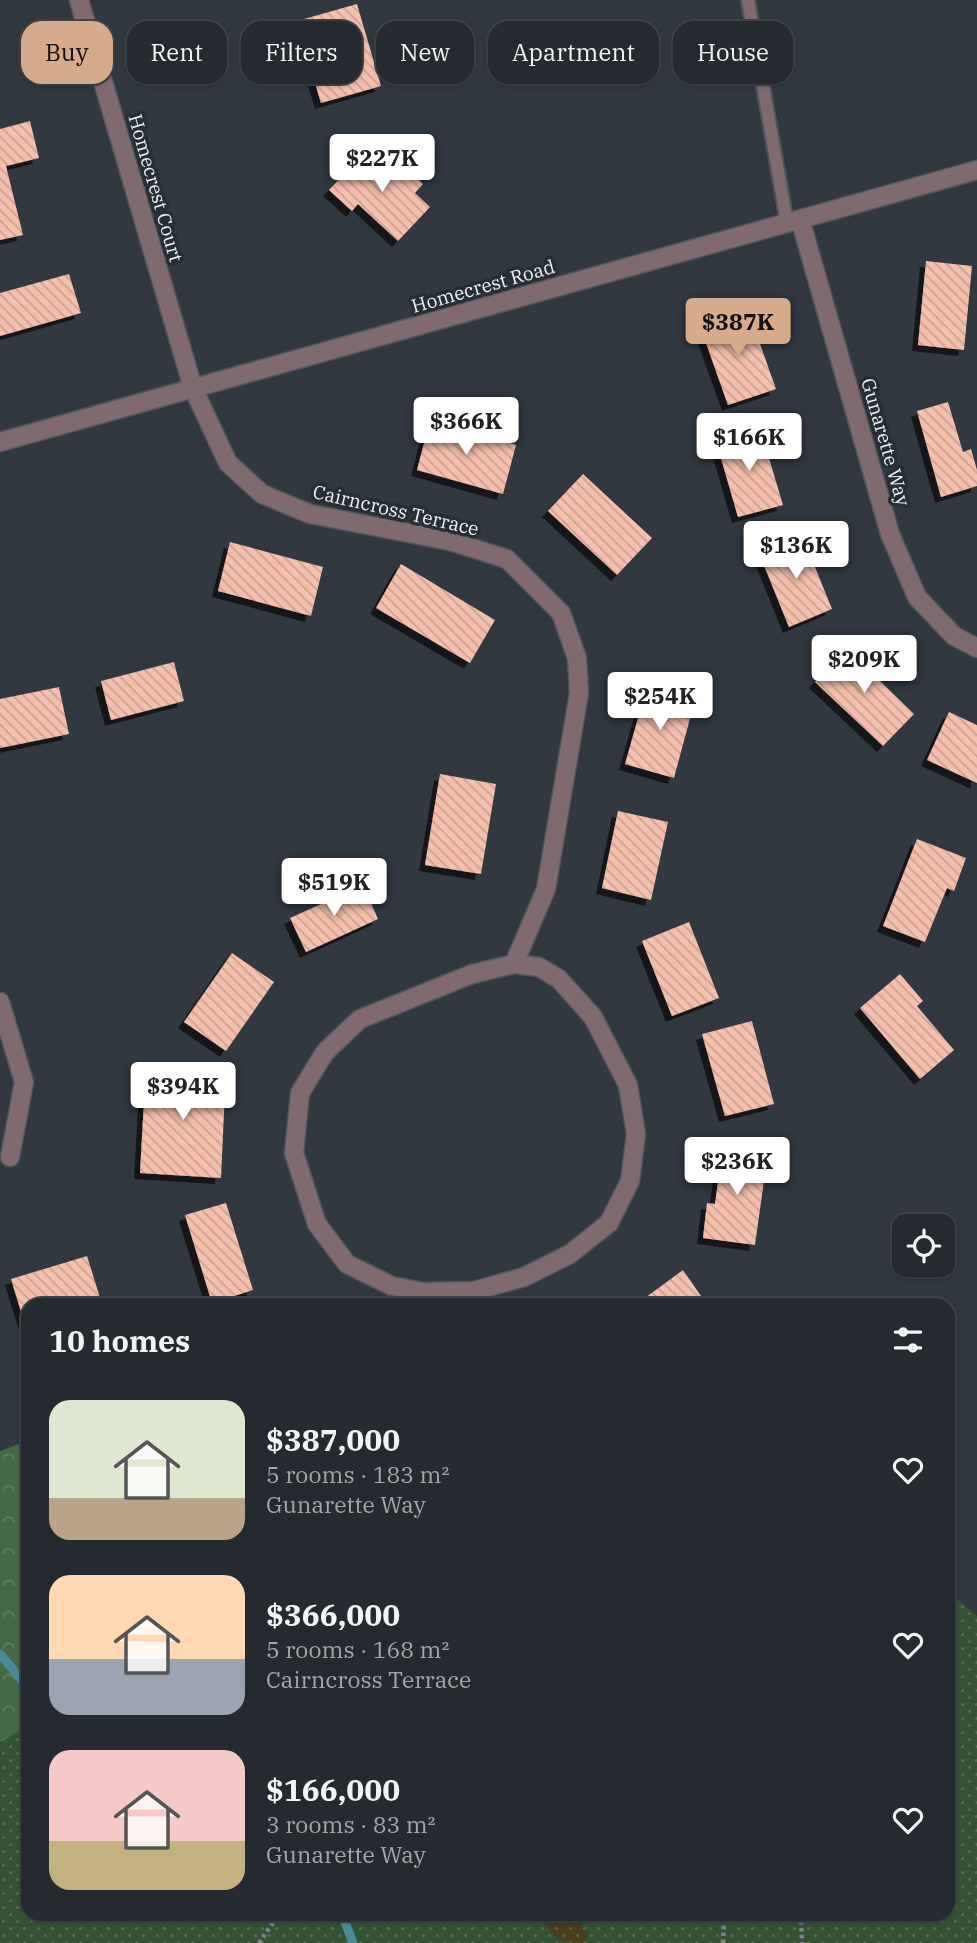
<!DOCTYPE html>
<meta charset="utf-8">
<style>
body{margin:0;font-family:"IBM Plex Serif",serif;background:#2d3238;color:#f1f3f6;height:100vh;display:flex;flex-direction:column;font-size:26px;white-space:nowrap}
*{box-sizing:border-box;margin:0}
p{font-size:23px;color:#a3a7ab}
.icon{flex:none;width:38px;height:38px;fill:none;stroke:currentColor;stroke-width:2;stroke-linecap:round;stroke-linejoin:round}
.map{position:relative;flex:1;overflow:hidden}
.drawer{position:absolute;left:21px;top:1298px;width:934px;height:623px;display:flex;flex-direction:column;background:#252a30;border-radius:21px;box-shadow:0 2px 5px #0004,0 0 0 2px #42464c}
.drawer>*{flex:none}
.guide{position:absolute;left:21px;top:21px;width:936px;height:63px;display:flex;gap:14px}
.buttons{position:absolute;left:892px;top:1214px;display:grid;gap:14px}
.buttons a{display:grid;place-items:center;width:63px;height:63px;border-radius:14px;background:#252a30;box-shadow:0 2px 5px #0004,0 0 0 2px #42464c;font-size:35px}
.price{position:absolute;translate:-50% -60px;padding:0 16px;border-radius:7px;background:#fff;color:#222;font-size:23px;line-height:46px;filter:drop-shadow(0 2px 4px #0008)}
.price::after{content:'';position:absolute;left:50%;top:42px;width:21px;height:16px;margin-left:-10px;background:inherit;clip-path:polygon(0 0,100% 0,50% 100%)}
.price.selected{background:#d6ab8b;color:#111}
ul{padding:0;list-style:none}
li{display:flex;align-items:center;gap:21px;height:175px;padding:0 28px}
li span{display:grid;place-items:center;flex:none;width:196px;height:140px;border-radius:21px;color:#555}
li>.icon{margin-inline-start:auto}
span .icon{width:84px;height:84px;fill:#fffc;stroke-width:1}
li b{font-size:30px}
h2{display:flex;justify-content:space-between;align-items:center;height:84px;padding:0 28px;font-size:30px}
.chip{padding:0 24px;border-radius:21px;background:#252a30;box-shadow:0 2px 5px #0004,0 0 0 2px #42464c;font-size:24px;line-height:63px}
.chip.selected{background:#d6ab8b;color:#111}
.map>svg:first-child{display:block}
.green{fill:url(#green-dots)}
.forest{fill:url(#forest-crowns)}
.sand{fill:url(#sand-dots)}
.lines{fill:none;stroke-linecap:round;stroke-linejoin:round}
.stream{stroke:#4a8a98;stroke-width:9}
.building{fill:url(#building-back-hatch);filter:url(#shadow)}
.service-casing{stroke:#4f555d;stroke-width:16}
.minor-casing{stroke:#4f555d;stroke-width:21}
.tertiary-casing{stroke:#4f555d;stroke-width:21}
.path{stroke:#7e848b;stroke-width:4.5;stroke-dasharray:3.5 3.5;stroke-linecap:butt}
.service{stroke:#816a6f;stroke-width:12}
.minor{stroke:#816a6f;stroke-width:18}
.tertiary{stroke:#816a6f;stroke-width:18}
.labels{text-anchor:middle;stroke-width:7;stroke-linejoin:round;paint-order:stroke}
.street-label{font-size:19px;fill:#ebf0f5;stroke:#272e36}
</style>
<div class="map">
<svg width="977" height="1943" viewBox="0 0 977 1943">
<defs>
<pattern id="green-dots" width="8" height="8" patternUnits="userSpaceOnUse" patternTransform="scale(1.75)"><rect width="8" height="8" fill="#345333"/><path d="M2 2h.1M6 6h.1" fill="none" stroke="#526c51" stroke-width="1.8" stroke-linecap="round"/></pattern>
<pattern id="forest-crowns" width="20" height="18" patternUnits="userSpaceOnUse" patternTransform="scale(1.75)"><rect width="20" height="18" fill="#466945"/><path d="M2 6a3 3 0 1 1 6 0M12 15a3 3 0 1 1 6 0" fill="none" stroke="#617f60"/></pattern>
<pattern id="sand-dots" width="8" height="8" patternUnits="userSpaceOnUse" patternTransform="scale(1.75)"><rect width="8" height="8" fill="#473f1f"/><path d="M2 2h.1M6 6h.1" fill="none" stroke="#625b40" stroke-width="1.8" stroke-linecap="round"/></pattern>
<pattern id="building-back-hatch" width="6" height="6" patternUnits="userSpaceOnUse" patternTransform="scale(1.75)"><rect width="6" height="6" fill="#f5bfab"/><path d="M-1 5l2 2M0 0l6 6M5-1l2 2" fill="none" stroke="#c9a193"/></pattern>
<filter id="shadow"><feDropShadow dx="-6" dy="6" stdDeviation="0" flood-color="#0009"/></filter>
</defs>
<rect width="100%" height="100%" fill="#313840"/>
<!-- green -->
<path class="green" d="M949,1593L977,1616V1943H0V1721L28,1705V1914H948Z"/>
<!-- forest -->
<path class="forest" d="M28,1441V1726L0,1742V1451Z"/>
<!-- sand -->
<path class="sand" d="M552,1914L580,1915L582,1926L589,1934L584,1943C565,1943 557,1943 547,1926Z"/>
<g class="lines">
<!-- stream -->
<path class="stream" d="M0,1654L25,1684L28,1683
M342,1914L353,1943"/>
</g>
<!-- building -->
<path class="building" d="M357,4L381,86L321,103L297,21Z
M30,121L39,158L6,166L23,235L0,240V129Z
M367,150L395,176L404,167L423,184L415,193L430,207L398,241L358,204L352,211L329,190Z
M926,261L972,266L964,350L918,345Z
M69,274L81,313L0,336V293Z
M748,310L776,389L728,405L700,326Z
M948,402L963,452L971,449L977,470V486L941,497L917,411Z
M430,421L516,445L503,494L417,470Z
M760,428L783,505L738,517L716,441Z
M583,474L652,538L617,575L548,511Z
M802,535L832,609L789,627L759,553Z
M230,542L323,567L311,616L218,591Z
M401,564L495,620L470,663L376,608Z
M851,643L877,668L872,673L914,714L883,746L815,682Z
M174,662L184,701L111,720L101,681Z
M59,687L69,734L0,748V699Z
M647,687L695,700L674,778L625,764Z
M949,712L977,725V783L927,760Z
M440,774L496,784L481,874L425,865Z
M618,811L668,822L651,900L602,888Z
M917,839L966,858L954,891L947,888L925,942L883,926Z
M363,885L378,919L306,952L290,918Z
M689,922L719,998L672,1016L642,941Z
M232,953L274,982L226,1051L184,1022Z
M900,974L923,1001L917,1006L954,1050L920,1079L860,1008Z
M752,1021L774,1104L725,1116L702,1034Z
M146,1065L226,1070L221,1178L140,1173Z
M723,1146L768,1152L755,1245L703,1238L707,1203L715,1204Z
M226,1203L253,1290L212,1303L185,1215Z
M87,1256L102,1304L28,1306V1327L26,1328L11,1279Z
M683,1270L708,1306H634Z"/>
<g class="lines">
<!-- service casing -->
<g class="service-casing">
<path id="service" d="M748,0L787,223"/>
</g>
<!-- minor casing -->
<g class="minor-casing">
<path id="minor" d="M79,0L193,388L228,463L262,494L310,514L450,541L507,559L561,613L577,658L579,693L546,889L514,964
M800,219L890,534L917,597L954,636L977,648
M514,964L539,967L559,979L593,1017L628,1085L636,1134L630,1181L609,1223L570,1254L524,1277L474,1291L423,1292L392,1286L347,1264L317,1224L294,1153L300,1093L325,1052L360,1019L472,974Z
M0,1002L24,1082L10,1157"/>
</g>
<!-- tertiary casing -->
<g class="tertiary-casing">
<path id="tertiary" d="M0,442L977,170"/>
</g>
<!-- path -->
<path class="path" d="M801,1914L802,1943
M259,1943L279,1914
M723,1943L724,1914"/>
<!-- service -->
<use href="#service" class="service"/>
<!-- minor -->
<use href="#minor" class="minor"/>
<!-- tertiary -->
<use href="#tertiary" class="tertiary"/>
</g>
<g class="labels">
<!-- street labels -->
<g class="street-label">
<text transform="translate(156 188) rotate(74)" y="7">Homecrest Court</text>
<text transform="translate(483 286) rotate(-16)" y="7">Homecrest Road</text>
<text transform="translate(886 442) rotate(74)" y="7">Gunarette Way</text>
<text transform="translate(396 510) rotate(13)" y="7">Cairncross Terrace</text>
</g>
</g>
</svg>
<div class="buttons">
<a><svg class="icon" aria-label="locate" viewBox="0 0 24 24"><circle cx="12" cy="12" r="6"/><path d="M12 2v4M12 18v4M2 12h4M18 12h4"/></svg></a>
</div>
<b class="price" style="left:382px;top:194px">$227K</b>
<b class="price selected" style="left:738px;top:358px">$387K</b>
<b class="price" style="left:466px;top:457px">$366K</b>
<b class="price" style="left:749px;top:473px">$166K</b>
<b class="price" style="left:796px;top:581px">$136K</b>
<b class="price" style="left:864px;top:695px">$209K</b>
<b class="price" style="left:660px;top:732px">$254K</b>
<b class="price" style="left:334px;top:918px">$519K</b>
<b class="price" style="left:183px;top:1122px">$394K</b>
<b class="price" style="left:737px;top:1197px">$236K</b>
<div class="guide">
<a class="chip selected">Buy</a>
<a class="chip">Rent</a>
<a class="chip">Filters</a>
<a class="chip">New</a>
<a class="chip">Apartment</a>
<a class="chip">House</a>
</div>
<section class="drawer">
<h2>10 homes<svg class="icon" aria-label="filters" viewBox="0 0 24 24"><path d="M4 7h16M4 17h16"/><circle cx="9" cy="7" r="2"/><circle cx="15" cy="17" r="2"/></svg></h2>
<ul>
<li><span style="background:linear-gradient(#dfe7d0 70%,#b9a48a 0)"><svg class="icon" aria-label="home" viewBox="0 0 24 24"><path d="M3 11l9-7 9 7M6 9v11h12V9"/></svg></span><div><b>$387,000</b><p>5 rooms · 183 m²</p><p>Gunarette Way</p></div><svg class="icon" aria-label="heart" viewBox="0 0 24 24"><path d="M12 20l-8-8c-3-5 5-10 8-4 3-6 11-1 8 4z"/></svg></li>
<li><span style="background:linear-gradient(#ffd9b3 60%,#9aa5b1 0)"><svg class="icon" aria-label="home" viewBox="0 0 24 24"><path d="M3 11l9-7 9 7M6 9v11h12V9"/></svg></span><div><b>$366,000</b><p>5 rooms · 168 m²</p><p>Cairncross Terrace</p></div><svg class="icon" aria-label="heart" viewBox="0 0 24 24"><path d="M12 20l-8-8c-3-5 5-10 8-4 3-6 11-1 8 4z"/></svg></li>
<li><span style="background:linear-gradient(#f6c9c9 65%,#c2b280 0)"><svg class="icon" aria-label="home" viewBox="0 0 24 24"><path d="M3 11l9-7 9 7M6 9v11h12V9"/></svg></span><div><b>$166,000</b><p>3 rooms · 83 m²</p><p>Gunarette Way</p></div><svg class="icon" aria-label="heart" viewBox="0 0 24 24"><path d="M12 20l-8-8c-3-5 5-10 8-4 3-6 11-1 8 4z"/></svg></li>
</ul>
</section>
</div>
